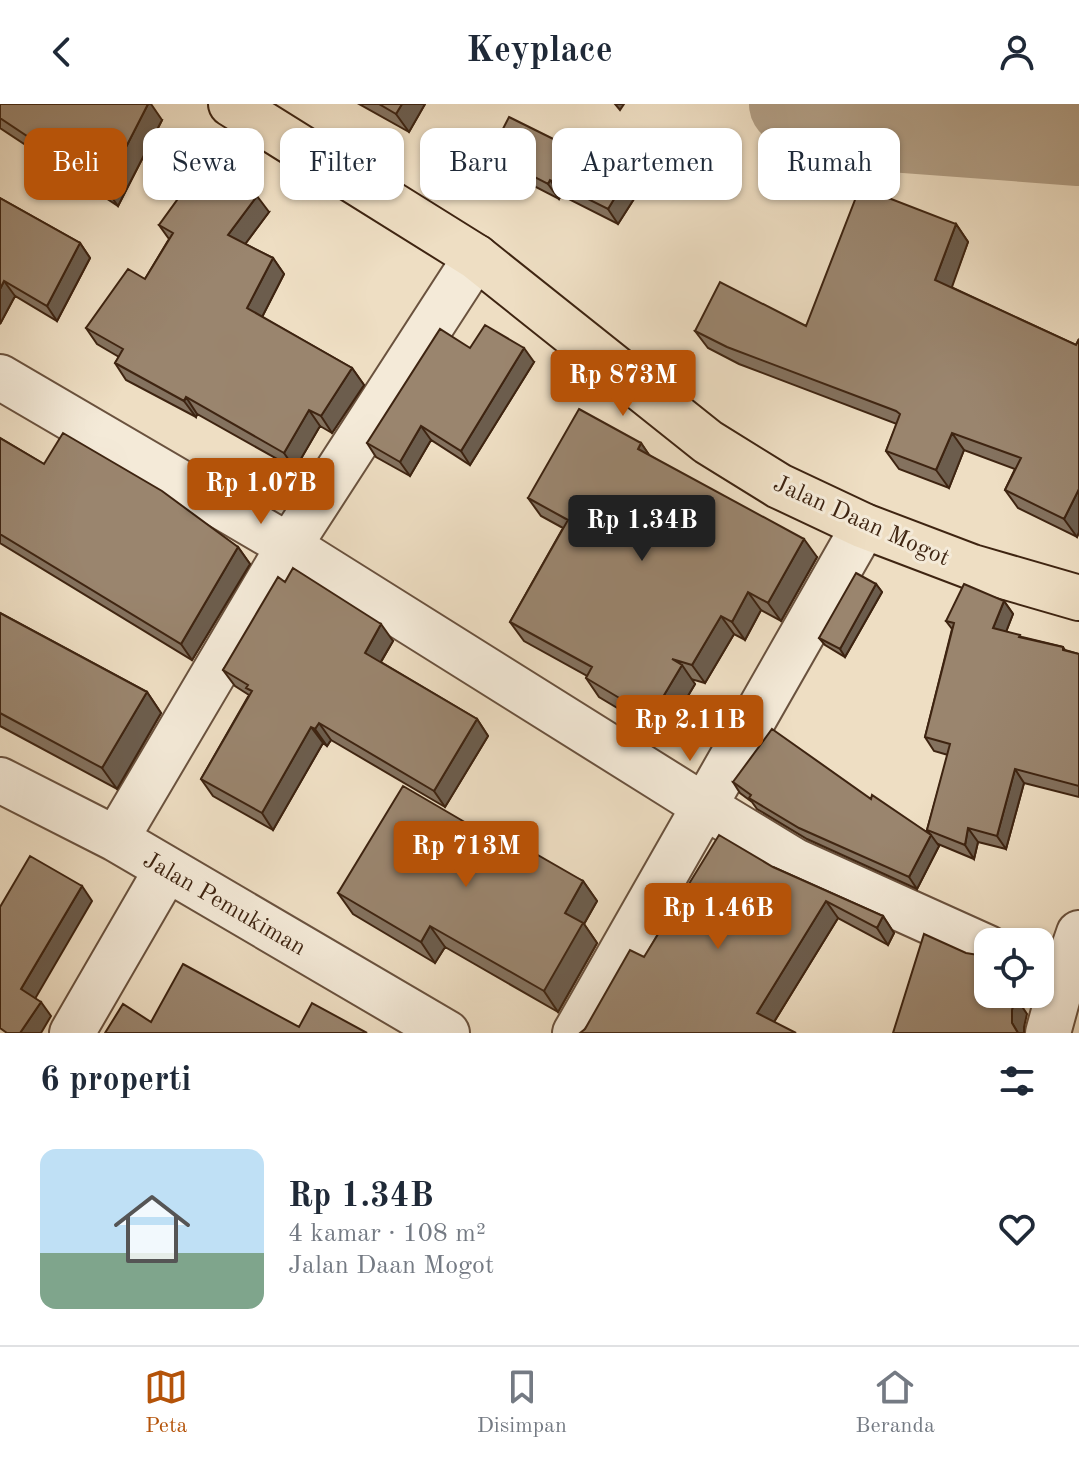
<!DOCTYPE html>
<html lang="id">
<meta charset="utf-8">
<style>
body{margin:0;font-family:"Old Standard TT",serif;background:#f6f6f7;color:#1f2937;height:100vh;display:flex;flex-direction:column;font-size:30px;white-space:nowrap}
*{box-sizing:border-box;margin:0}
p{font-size:26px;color:#747a83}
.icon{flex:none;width:44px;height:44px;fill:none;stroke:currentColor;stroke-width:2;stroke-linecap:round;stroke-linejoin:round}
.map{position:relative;height:929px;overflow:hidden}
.side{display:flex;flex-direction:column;background:#fff;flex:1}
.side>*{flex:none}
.hud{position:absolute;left:24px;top:24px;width:1032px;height:72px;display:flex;gap:16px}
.controls{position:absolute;left:974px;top:824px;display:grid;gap:16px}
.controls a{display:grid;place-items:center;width:80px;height:80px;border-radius:16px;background:#fff;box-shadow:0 2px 6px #0004;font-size:40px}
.price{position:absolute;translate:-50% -68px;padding:0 18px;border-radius:8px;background:#b45309;color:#fff;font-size:26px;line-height:52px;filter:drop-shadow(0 2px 4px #0008)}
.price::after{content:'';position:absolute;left:50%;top:48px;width:24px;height:18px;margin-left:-12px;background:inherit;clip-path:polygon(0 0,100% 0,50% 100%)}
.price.current{background:#222;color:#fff}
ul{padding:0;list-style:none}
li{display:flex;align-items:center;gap:24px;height:200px;padding:0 40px}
li span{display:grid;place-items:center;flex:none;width:224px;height:160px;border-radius:16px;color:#555}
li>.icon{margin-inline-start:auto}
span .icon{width:96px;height:96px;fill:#fffc;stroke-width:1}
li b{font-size:34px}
h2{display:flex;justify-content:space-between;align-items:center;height:96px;padding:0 40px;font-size:34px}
.pill{padding:0 28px;border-radius:16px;background:#fff;box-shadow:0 2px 6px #0004;font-size:28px;line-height:72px}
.pill.current{background:#b45309;color:#fff}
header{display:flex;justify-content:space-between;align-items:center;height:104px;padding:0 40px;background:#fff;font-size:36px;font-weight:600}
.tabs{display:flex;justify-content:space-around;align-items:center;height:112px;border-top:2px solid #e0e1e3;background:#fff;font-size:22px;color:#747a83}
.tabs a{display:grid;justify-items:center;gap:4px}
.tabs .current{color:#b45309}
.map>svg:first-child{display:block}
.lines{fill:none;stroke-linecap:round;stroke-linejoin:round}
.river{stroke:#b29f86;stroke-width:84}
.minor-casing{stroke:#6a523e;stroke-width:48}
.major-casing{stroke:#3e2411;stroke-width:48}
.minor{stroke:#f4ead8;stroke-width:44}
.major{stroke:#eedec3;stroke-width:44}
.wall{fill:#84725f;stroke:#3e2411;stroke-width:2}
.shaded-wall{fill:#6c5d4d;stroke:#3e2411;stroke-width:2}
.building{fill:#9a856e;stroke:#3e2411;stroke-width:2}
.labels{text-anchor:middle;stroke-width:6;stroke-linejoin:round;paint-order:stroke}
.street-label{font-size:24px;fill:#3e2411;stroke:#f4ead8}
</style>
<header><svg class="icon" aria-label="back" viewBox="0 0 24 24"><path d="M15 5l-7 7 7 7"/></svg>Keyplace<svg class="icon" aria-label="person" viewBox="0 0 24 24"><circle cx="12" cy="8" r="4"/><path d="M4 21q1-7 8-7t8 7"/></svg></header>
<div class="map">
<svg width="1079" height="929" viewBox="0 0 1079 929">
<rect width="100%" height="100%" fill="#eedec3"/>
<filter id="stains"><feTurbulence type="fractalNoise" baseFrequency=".0025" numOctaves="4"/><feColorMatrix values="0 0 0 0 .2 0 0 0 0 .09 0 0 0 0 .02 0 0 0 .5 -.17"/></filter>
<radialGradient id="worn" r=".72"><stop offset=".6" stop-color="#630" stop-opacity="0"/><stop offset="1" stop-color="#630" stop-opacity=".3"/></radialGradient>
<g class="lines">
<!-- river -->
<path class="river" d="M791,0L892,26L1079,40"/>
<!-- minor casing -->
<g class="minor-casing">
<path id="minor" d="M0,273L289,442L704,702L795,757L988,844
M0,676L116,735L447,929
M116,735L289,442L476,153
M72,929L167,765
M575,929L864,422
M1048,929L1062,878L1079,829"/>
</g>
<!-- major casing -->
<g class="major-casing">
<path id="major" d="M231,0L476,153L708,338L779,382L864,422L972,463L1079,494"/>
</g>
<!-- minor -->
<use href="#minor" class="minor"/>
<!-- major -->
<use href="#major" class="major"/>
</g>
<!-- wall -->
<path class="wall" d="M0,0L162,16L118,102L0,24Z
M359,0H425L409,28Z
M490,50L628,72L639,87L618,120L561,91L559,95L501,65Z
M0,94L80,139L90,154L57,217L15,192L0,220Z
M269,108L245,140L273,154L284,170L262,213L352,264L364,281L332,329L320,322L295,365L197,310L196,313L126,276L115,259L119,253L97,240L86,224L145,175L169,135L159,121Z
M956,120L968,138L951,183L1076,241L1079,235V428L1077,433L1018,404L1005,386L1015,365L964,346L949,384L899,365L886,347L897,320L739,260L708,244L695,227L806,222Z
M470,244L534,258L470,361L431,336L410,372L376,353L367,339Z
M0,334L44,360L238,443L250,460L192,556L0,439Z
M641,339L649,351L817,453L781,517L761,506L745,536L734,530L705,579L691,575L695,580L664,632L599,593L586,574L587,572L524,537L510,518L563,424L541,412L528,394Z
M285,478L393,537L381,558L477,615L488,632L445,703L331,636L327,642L323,639L273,726L213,692L201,675L249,591L235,582L223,566Z
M876,480L882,488L845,553L825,541L819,534Z
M1004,497L1013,510L1006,528L1022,533L1063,543L1065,546L1079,550V693L1024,679L1006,745L978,738L974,755L938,740L939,742L917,785L807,735L757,705L752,698L740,689L733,678L871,695L930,730L927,726L948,651L934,647L925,633L952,525L946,517Z
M0,509L147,588L161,609L117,685L0,622Z
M492,734L583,777L597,797L584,820L597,839L558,908L445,843L435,859L353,810L338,789Z
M773,763L883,812L894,829L888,841L838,814L774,918L585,925L644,853Z"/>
<!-- shaded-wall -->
<path class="shaded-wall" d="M148,0H151L162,16L118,102L105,84Z
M402,0H425L409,28L396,10Z
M615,0H624L620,6Z
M628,72L639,87L618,120L608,105Z
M550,76L561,91L559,95L548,80Z
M257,92L269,108L240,147L228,131Z
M956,120L968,138L948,194L935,176Z
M80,139L90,154L57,217L47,202Z
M273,154L284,170L258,221L247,204Z
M4,177L15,192L0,220V185Z
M524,244L534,258L470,361L461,347Z
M352,264L364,281L332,329L321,312Z
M186,293L197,310L196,313L184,297Z
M309,306L320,322L295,365L284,349Z
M421,322L431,336L410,372L400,358Z
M952,329L964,346L949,384L936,366Z
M641,339L654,358L638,345Z
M1079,385V428L1077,433L1064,415Z
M804,435L817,453L781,517L768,499Z
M238,443L250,460L192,556L181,540Z
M876,480L882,488L845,553L840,545Z
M748,488L761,506L745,536L732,518Z
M1004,497L1013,510L1002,538L993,524Z
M721,512L734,530L705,579L692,561Z
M381,520L393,537L376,566L365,549Z
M682,561L695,580L664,632L651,613Z
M147,588L161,609L117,685L102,664Z
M477,615L488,632L445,703L434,687Z
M319,619L331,636L327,642L315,625Z
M311,623L323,639L273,726L262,709Z
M1015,665L1024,679L1006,745L997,732Z
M968,724L978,738L974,755L965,741Z
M931,731L939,742L917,785L909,773Z
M583,777L597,797L584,820L597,839L558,908L544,887L565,809Z
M82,782L92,797L32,900L21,885Z
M826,797L838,814L769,926L757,909Z
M883,812L894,829L888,841L877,824Z
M430,822L445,843L435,859L421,838Z
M1015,892L1027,910L1024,923V929H1018L1012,919V906Z
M41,898L51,912L41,929H20Z"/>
<!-- building -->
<path class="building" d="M0,0H148L105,84L0,14Z
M379,0H402L396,10Z
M509,13L628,72L608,105L550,76L548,80L490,50Z
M206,56L257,92L228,131L273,154L247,204L352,264L321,312L309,306L284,349L186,293L184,297L115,259L123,245L86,224L128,165L145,175L173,129L159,121Z
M860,83L956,120L935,176L1076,241L1079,235V385L1064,415L1005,386L1021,354L952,329L936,366L886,347L900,310L896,307L727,243L695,227L720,178L806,222Z
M0,94L80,139L47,202L4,177L0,185Z
M485,221L524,244L461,347L421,322L400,358L367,339L440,225L470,244Z
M579,305L641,339L638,345L804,435L768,499L748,488L732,518L721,512L692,561L672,555L682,561L651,613L586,574L592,563L510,518L568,416L528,394Z
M63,329L162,387L238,443L181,540L0,430V334L44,360Z
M293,464L381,520L365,549L477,615L434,687L319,619L315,625L311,623L262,709L201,675L252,587L246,584L248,581L223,566L278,473L285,478Z
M856,469L876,480L840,545L819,534Z
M964,480L1004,497L993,524L1020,531L1019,533L1063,543V546L1079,550V682L1015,665L997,732L968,724L965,741L927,726L950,640L925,633L954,519L946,517Z
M0,509L147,588L102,664L0,609Z
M772,625L871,695L872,691L931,731L909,773L799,724L749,694L751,691L733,678Z
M403,682L492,734L496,727L583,777L565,809L583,819L544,887L430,822L421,838L338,789Z
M719,731L773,763L883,812L877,824L826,797L757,909L796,929H580L585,925L630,846L644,853Z
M30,752L82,782L21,885L41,898L20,929H7L0,924V803Z
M924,830L966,849L978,851L988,848V890H1005L1015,892L1012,906V919L1018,929H893Z
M183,860L299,923L312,899L367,929H105L123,900L151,918Z"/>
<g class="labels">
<!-- street labels -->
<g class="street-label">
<text transform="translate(862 416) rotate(24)" y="8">Jalan Daan Mogot</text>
<text transform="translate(225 799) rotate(30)" y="8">Jalan Pemukiman</text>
</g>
</g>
<rect width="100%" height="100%" filter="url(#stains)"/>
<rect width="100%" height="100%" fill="url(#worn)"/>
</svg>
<div class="controls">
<a><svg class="icon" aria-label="locate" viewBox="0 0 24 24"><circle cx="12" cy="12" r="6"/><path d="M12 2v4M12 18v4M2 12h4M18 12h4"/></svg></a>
</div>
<b class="price" style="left:623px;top:314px">Rp 873M</b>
<b class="price" style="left:261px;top:422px">Rp 1.07B</b>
<b class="price current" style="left:642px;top:459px">Rp 1.34B</b>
<b class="price" style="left:690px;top:659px">Rp 2.11B</b>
<b class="price" style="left:466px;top:785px">Rp 713M</b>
<b class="price" style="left:718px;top:847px">Rp 1.46B</b>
<div class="hud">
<a class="pill current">Beli</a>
<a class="pill">Sewa</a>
<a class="pill">Filter</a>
<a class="pill">Baru</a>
<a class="pill">Apartemen</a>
<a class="pill">Rumah</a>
</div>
</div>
<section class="side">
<h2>6 properti<svg class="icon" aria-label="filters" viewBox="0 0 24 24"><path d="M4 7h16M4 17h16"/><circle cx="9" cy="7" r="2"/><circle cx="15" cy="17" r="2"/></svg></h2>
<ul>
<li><span style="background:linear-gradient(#bfe0f5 65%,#7fa58c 0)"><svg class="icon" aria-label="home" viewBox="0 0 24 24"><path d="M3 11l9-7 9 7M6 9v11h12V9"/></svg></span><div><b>Rp 1.34B</b><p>4 kamar · 108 m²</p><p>Jalan Daan Mogot</p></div><svg class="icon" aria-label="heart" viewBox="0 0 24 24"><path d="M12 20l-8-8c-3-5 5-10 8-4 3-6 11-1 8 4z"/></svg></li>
</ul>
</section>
<nav class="tabs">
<a class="current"><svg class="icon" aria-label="map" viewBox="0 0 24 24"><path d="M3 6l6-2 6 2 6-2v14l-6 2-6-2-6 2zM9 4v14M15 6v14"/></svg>Peta</a>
<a><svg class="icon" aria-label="saved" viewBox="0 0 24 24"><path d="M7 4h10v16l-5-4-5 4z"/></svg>Disimpan</a>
<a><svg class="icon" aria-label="home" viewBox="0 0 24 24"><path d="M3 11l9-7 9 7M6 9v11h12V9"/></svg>Beranda</a>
</nav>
